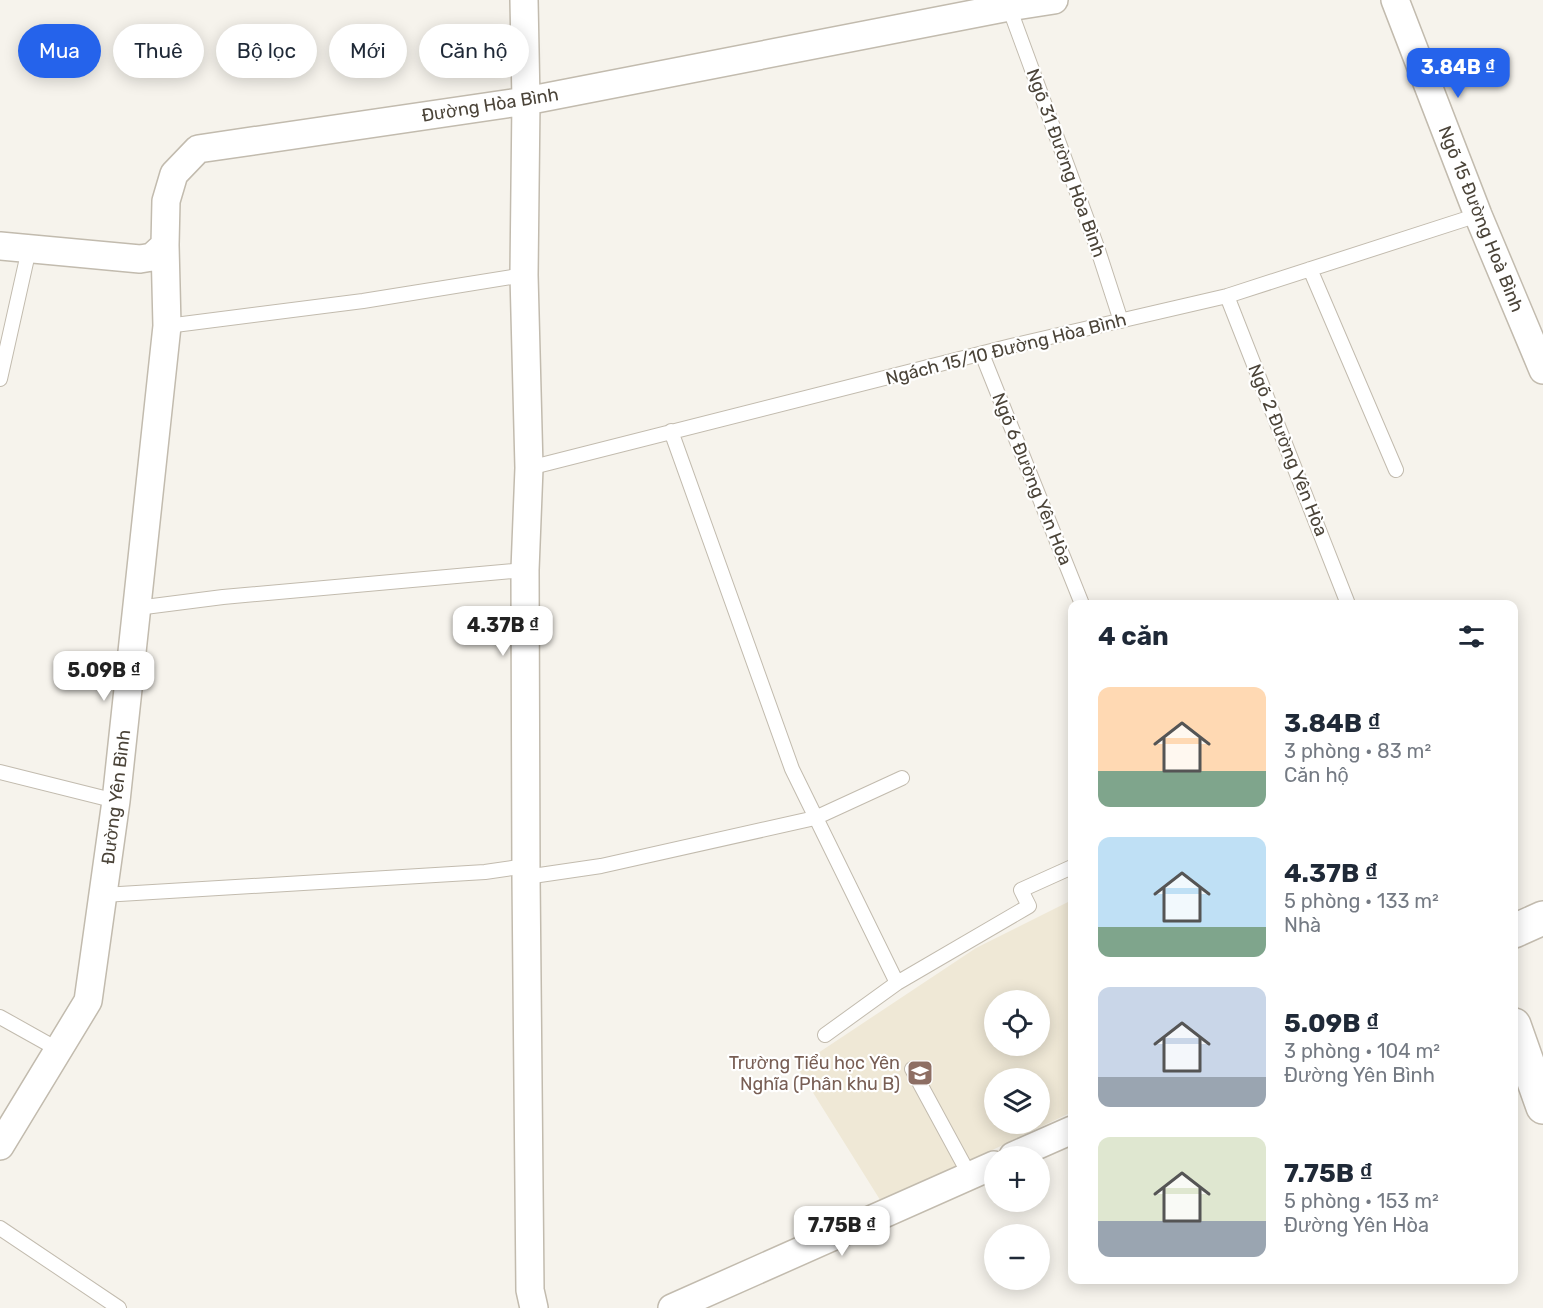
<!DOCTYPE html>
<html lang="vi">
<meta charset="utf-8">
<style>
body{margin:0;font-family:Rubik,sans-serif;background:#f6f6f7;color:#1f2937;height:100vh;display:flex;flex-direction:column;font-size:22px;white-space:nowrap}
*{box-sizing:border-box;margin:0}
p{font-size:20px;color:#747a83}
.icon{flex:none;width:33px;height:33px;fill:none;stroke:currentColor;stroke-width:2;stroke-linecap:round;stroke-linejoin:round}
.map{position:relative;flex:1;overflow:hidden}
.sheet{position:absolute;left:1068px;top:600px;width:450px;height:684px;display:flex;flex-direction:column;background:#fff;border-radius:12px;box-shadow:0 3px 15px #0003}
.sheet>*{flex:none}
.banner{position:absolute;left:18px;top:24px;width:570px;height:54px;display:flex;gap:12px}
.fabs{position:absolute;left:984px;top:990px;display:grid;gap:12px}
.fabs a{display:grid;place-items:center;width:66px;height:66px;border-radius:50%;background:#fff;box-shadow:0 3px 15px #0003;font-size:30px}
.price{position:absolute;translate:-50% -51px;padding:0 14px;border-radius:12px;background:#fff;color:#222;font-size:20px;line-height:39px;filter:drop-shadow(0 2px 3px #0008)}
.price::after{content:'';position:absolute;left:50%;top:36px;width:18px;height:14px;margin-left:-9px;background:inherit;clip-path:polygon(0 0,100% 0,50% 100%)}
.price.selected{background:#2563eb;color:#fff}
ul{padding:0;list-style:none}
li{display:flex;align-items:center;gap:18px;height:150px;padding:0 30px}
li span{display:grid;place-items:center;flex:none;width:168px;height:120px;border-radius:12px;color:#555}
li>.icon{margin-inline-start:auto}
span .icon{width:72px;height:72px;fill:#fffc;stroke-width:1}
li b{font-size:26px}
h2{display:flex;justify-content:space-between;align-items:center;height:72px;padding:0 30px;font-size:26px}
.tag{padding:0 21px;border-radius:27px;background:#fff;box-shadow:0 3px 15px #0003;font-size:21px;line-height:54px}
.tag.selected{background:#2563eb;color:#fff}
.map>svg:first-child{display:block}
.education{fill:#efe8d6;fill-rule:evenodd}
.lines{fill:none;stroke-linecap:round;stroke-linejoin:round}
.service-casing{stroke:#c2bbae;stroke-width:16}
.minor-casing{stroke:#c2bbae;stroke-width:30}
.tertiary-casing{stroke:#c2bbae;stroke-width:36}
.service{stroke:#fff;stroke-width:14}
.minor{stroke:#fff;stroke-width:27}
.tertiary{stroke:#fff;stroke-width:33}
.labels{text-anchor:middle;stroke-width:4.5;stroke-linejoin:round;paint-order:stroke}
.street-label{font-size:18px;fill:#4b4439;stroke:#fff}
.education-label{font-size:18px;fill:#785e54;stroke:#fff;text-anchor:end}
</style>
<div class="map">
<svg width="1543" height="1308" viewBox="0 0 1543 1308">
<rect width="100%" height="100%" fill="#f6f3ec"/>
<!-- education -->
<path class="education" d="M1072,900V1112L882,1203L797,1067L976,948ZM994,1000H1040V1046H994ZM994,1078H1040V1124H994Z"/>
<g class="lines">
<!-- service casing -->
<g class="service-casing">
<path id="service" d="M1009,7L1097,247L1121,321
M1310,269L1396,470
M1227,296L1348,604
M167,326L363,301L524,275
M982,354L1082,604
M0,379L29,249
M671,431L792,769L897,983
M529,468L1011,346L1227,296L1478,215
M137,608L223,597L525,570
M0,772L116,801
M526,877L601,866L815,818L902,778
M103,895L485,872L526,866
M0,1017L59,1050
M825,1035L897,983L1029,906L1021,890L1072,867
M912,1069L970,1176
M0,1228L119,1308"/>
</g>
<!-- minor casing -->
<g class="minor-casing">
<path id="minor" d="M524,0L526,101L524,275L529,468L525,570L526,877L530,1290L534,1308
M1395,0L1478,215L1543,370
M0,246L140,259L152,257L165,245L166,201L174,174L198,149L526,101L1009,7L1054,0
M0,1146L88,1001L116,801L167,326L165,245
M1013,1156L1072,1130
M672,1308L994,1165"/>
</g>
<!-- tertiary casing -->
<g class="tertiary-casing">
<path id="tertiary" d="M1514,931L1543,918
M1514,1025L1543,1107"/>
</g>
<!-- service -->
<use href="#service" class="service"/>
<!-- minor -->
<use href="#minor" class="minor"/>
<!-- tertiary -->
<use href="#tertiary" class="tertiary"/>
</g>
<!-- icons -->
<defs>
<g id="school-square" transform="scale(1.35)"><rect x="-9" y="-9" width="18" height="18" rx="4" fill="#8d6e63" stroke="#fff"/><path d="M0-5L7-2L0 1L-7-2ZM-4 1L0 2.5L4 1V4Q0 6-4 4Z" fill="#fff"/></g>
</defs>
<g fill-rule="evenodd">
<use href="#school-square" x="920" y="1073"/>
</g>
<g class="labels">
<!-- street labels -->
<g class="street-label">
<text transform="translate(490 105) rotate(-9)" y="6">Đường Hòa Bình</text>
<text transform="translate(1066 163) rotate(70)" y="6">Ngõ 31 Đường Hòa Bình</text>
<text transform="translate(1481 219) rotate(68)" y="6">Ngõ 15 Đường Hoà Bình</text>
<text transform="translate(1006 349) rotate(-14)" y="6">Ngách 15/10 Đường Hòa Bình</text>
<text transform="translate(1288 450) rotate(68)" y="6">Ngõ 2 Đường Yên Hòa</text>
<text transform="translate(1032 479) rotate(68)" y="6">Ngõ 6 Đường Yên Hòa</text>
<text transform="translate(116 797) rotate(-83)" y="6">Đường Yên Bình</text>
</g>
<!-- education labels -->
<g class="education-label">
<text x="900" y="1069">Trường Tiểu học Yên<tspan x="900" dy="21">Nghĩa (Phân khu B)</tspan></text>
</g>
</g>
</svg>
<div class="fabs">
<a><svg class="icon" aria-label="locate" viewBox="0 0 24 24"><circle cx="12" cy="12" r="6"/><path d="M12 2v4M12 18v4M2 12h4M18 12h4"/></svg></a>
<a><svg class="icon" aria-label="layers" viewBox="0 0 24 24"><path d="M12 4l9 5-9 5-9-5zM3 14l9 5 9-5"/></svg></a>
<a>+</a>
<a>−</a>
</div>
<b class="price selected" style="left:1458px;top:99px">3.84B ₫</b>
<b class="price" style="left:503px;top:657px">4.37B ₫</b>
<b class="price" style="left:104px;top:702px">5.09B ₫</b>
<b class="price" style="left:842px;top:1257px">7.75B ₫</b>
<div class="banner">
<a class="tag selected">Mua</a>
<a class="tag">Thuê</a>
<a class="tag">Bộ lọc</a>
<a class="tag">Mới</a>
<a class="tag">Căn hộ</a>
</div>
<section class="sheet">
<h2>4 căn<svg class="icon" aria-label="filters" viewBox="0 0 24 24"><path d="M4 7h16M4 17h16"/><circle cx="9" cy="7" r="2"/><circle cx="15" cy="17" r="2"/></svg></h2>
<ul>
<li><span style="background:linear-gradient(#ffd9b3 70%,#7fa58c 0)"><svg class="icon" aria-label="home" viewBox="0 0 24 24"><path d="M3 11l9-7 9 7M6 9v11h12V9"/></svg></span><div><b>3.84B ₫</b><p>3 phòng · 83 m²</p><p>Căn hộ</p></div></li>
<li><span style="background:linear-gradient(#bfe0f5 75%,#7fa58c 0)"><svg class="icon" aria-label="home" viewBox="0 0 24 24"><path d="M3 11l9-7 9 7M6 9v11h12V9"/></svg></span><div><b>4.37B ₫</b><p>5 phòng · 133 m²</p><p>Nhà</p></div></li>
<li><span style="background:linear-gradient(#c9d6e8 75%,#9aa5b1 0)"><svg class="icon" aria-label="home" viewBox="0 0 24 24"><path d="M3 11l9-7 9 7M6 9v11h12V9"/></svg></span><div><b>5.09B ₫</b><p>3 phòng · 104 m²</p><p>Đường Yên Bình</p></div></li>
<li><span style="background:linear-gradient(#dfe7d0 70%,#9aa5b1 0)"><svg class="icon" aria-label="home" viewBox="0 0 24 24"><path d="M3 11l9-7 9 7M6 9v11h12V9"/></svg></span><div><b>7.75B ₫</b><p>5 phòng · 153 m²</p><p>Đường Yên Hòa</p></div></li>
</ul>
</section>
</div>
